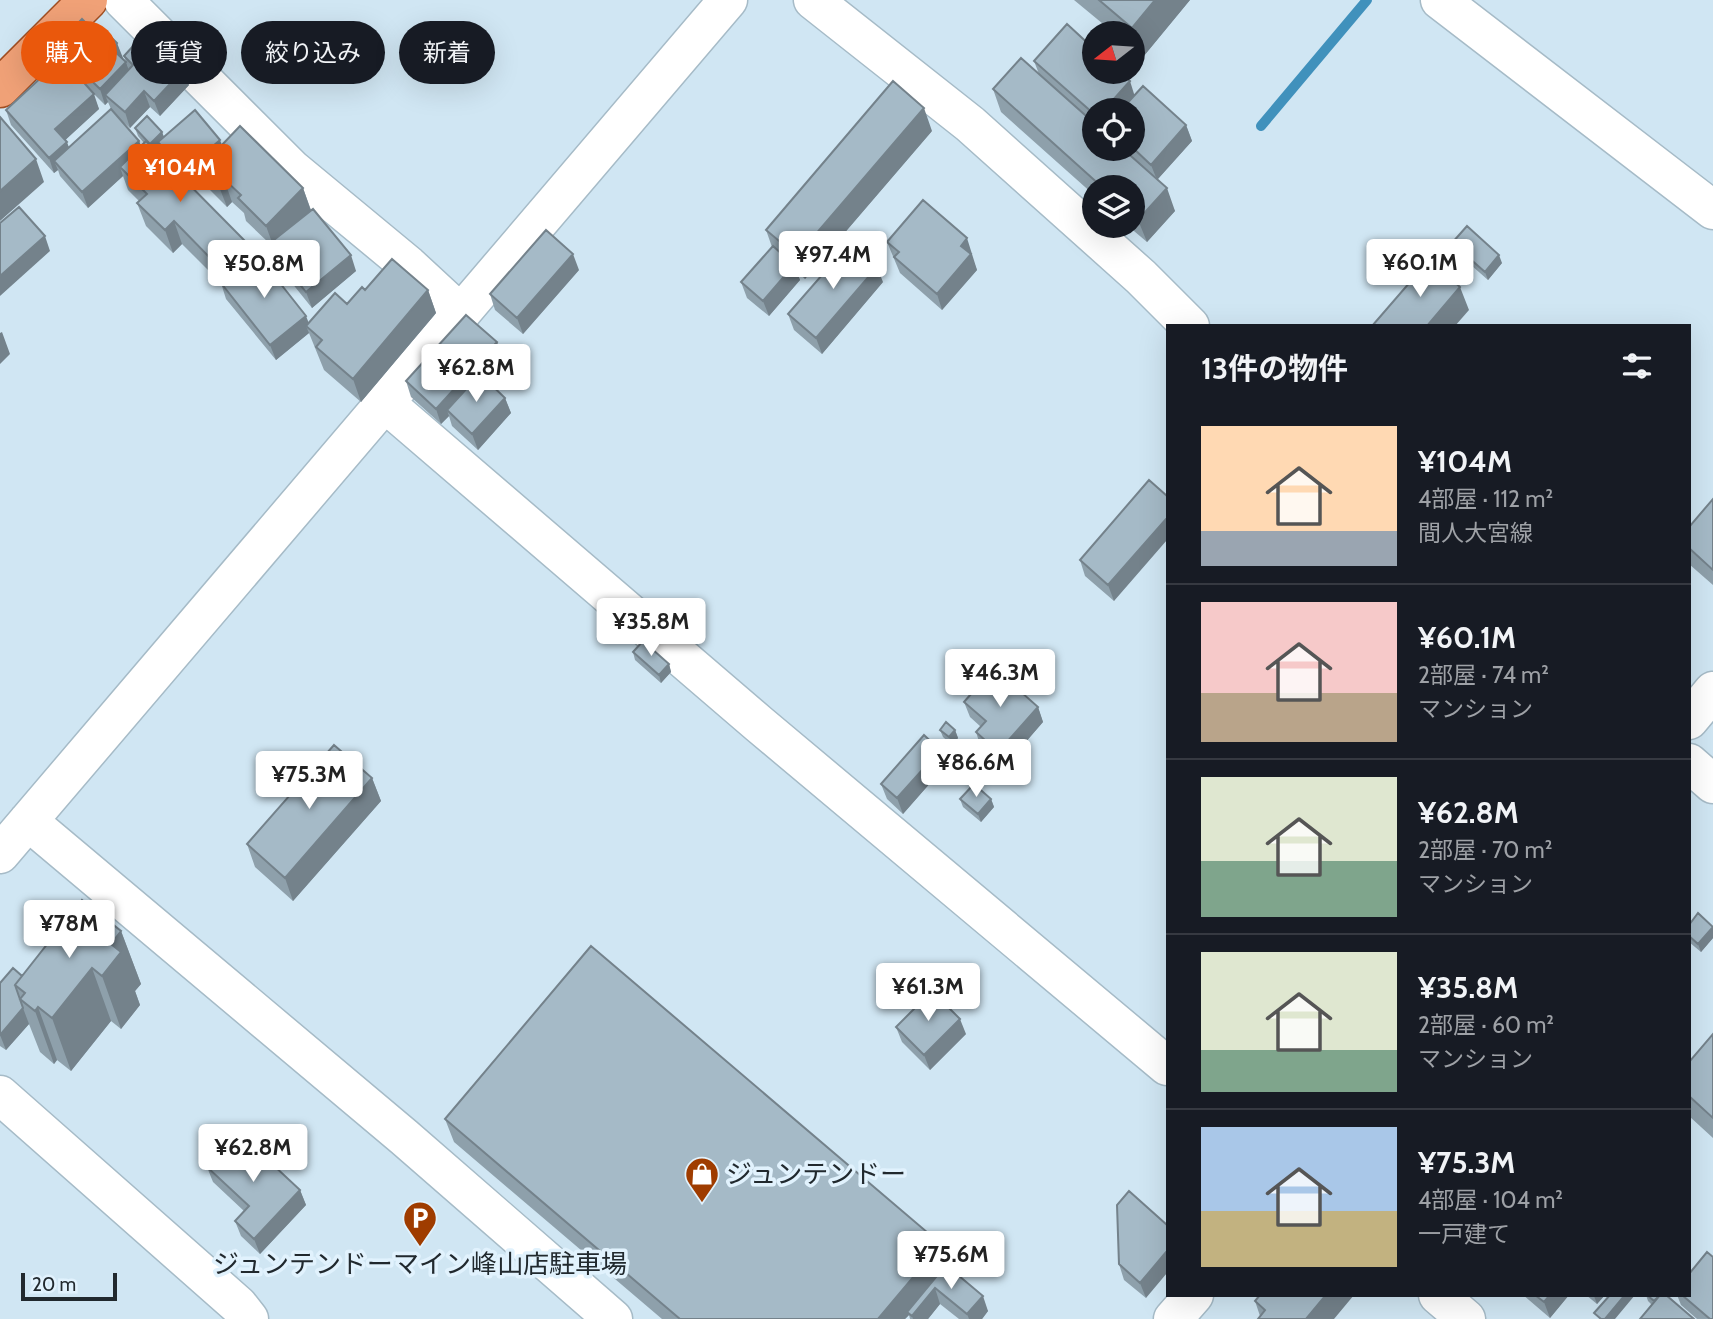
<!DOCTYPE html>
<html lang="ja">
<meta charset="utf-8">
<style>
body{margin:0;font-family:Cabin,"Noto Sans JP",sans-serif;background:#20242c;color:#f1f3f6;height:100vh;display:flex;flex-direction:column;font-size:26px;white-space:nowrap}
*{box-sizing:border-box;margin:0}
p{font-size:23px;color:#9ea1a6}
.icon{flex:none;width:38px;height:38px;fill:none;stroke:currentColor;stroke-width:2;stroke-linecap:round;stroke-linejoin:round}
.map{position:relative;flex:1;overflow:hidden}
.panel{position:absolute;left:1166px;top:324px;width:525px;height:973px;display:flex;flex-direction:column;background:#171b24;border-radius:0px;box-shadow:0 7px 28px #0002}
.panel>*{flex:none}
.top-card{position:absolute;left:21px;top:21px;width:665px;height:63px;display:flex;gap:14px}
.needle{width:46px;rotate:253deg}
.tools{position:absolute;left:1082px;top:21px;display:grid;gap:14px}
.tools a{display:grid;place-items:center;width:63px;height:63px;border-radius:50%;background:#171b24;box-shadow:0 7px 28px #0002;font-size:35px}
.scale{position:absolute;left:21px;bottom:18px;width:96px;box-sizing:border-box;padding-left:7px;border:4px solid #21292e;border-top:0;font-size:19px;line-height:24px;white-space:nowrap;color:#21292e;-webkit-text-stroke:5px #e1f2fd;paint-order:stroke}
.price{position:absolute;translate:-50% -60px;padding:0 16px;border-radius:7px;background:#fff;color:#222;font-size:23px;line-height:46px;filter:drop-shadow(0 2px 4px #0008)}
.price::after{content:'';position:absolute;left:50%;top:42px;width:21px;height:16px;margin-left:-10px;background:inherit;clip-path:polygon(0 0,100% 0,50% 100%)}
.price.active{background:#ea580c;color:#fff}
ul{padding:0;list-style:none}
li{display:flex;align-items:center;gap:21px;height:175px;padding:0 35px}
li+li{border-top:2px solid #363941}
li span{display:grid;place-items:center;flex:none;width:196px;height:140px;border-radius:0px;color:#555}
li>.icon{margin-inline-start:auto}
span .icon{width:84px;height:84px;fill:#fffc;stroke-width:1}
li b{font-size:30px}
h2{display:flex;justify-content:space-between;align-items:center;height:84px;padding:0 35px;font-size:30px}
.chip{padding:0 24px;border-radius:32px;background:#171b24;box-shadow:0 7px 28px #0002;font-size:24px;line-height:63px}
.chip.active{background:#ea580c;color:#fff}
.map>svg:first-child{display:block}
.lines{fill:none;stroke-linecap:round;stroke-linejoin:round}
.stream{stroke:#4091bc;stroke-width:10}
.minor-casing{stroke:#a6bbc7;stroke-width:41}
.major-casing{stroke:#a14f23;stroke-width:41}
.minor{stroke:#fff;stroke-width:38}
.major{stroke:#f0a177;stroke-width:38}
.wall{fill:#8ea0ab;fill-rule:evenodd}
.shaded-wall{fill:#74828b}
.building{fill:#a5bac7;stroke:#74828b;stroke-width:2}
.labels{text-anchor:middle;stroke-width:7;stroke-linejoin:round;paint-order:stroke}
.poi-label{font-size:26px;fill:#21292e;stroke:#e1f2fd;text-anchor:start}
</style>
<div class="map">
<svg width="1713" height="1319" viewBox="0 0 1713 1319">
<rect width="100%" height="100%" fill="#d0e6f3"/>
<g class="lines">
<!-- stream -->
<path class="stream" d="M1261,126L1367,0"/>
<!-- minor casing -->
<g class="minor-casing">
<path id="minor" d="M123,0L292,169L408,265L461,314
M813,0L970,124L1141,277L1190,326
M1440,0L1713,210
M385,403L759,724L1167,1066
M1689,720L1713,691
M1689,763L1713,784
M28,821L404,1137L613,1319
M0,854L728,0
M0,1095L238,1305L249,1319
M1438,1295L1466,1319
M1173,1319L1194,1295"/>
</g>
<!-- major casing -->
<g class="major-casing">
<path id="major" d="M0,88L88,0"/>
</g>
<!-- minor -->
<use href="#minor" class="minor"/>
<!-- major -->
<use href="#major" class="major"/>
</g>
<!-- wall -->
<path class="wall" d="M1074,0H1190L1143,57L1132,48V33H1114Z
M96,33L117,43L122,59L126,62L129,70L124,56L189,85L160,116L150,107L130,128L114,114L139,141L141,146L144,143L138,136L135,128L162,132L164,137L222,145L303,188L311,210L356,271L312,308L279,267L272,273L309,323L347,304L365,290H428L436,313L361,402L324,370L309,333L276,360L226,299L221,283L182,244L173,253L146,226L137,203L139,201L128,190L123,176L88,208L60,176L58,170L54,173L11,125L6,110L42,77L38,66L59,55L56,46ZM91,91L105,105L108,102L111,109L69,147L65,140L99,109ZM159,145L164,157L174,170L154,150ZM204,175L209,189L227,207L232,202L244,213L246,221L270,244L260,251L265,265L251,259L190,186Z
M1034,61L1135,95L1186,125L1192,141L1157,180L1175,211L1147,242L1128,226H1132V187H1094V195L1001,112L993,89L1039,74ZM1094,110H1132V149H1094Z
M932,131L805,279L796,271L800,280L769,316L747,298L741,282L772,247L766,230Z
M887,242L972,254L971,255L977,270L942,310L900,273Z
M1452,243L1502,263L1488,280L1455,251Z
M579,270L523,334L495,310L490,294Z
M883,282L822,354L794,330L788,314Z
M497,342L502,358L484,378L505,398L511,413L478,450L452,426L449,416L441,424L411,397L406,381Z
M1149,480L1114,601L1085,576L1080,560Z
M1713,499V585L1689,564V527Z
M633,652L669,664L671,672L661,683L635,660Z
M964,702L1038,707L1043,722L1004,767L981,748L976,732L981,727L970,717Z
M940,730H955L958,738L952,745L943,737Z
M946,765L903,814L887,799L881,784Z
M372,778L381,801L293,901L255,867L247,844Z
M960,799H991L994,807L981,822L963,807Z
M1689,925L1713,926V938L1701,952L1689,942Z
M121,931L141,984L135,991L140,1005L121,1029L111,1021L71,1071L57,1060L54,1064L40,1052L29,1024L6,1050L0,1046V983L22,976Z
M896,1027L966,1034L930,1070L902,1042Z
M1713,1034V1138L1689,1116V1062Z
M445,1119L941,1244L950,1267H949L988,1311L982,1319H959L940,1304L928,1319H910L909,1315L905,1319H662L454,1142Z
M207,1167L300,1190L306,1205L260,1254L241,1236L235,1221L244,1211L213,1182Z
M1129,1191L1146,1298L1124,1280L1119,1264Z
M1523,1295H1569L1550,1318Z
M1586,1295H1605L1597,1304Z
M1646,1295H1658L1694,1319L1652,1305L1648,1301Z
M1677,1295H1689L1713,1319H1697L1681,1305Z
M1255,1301L1334,1319L1260,1316Z"/>
<!-- shaded-wall -->
<path class="shaded-wall" d="M1155,0H1190L1143,57L1132,28Z
M117,43L123,58L117,64L112,49Z
M126,62L131,77L105,95L108,102L105,105L100,89Z
M184,69L189,85L160,116L154,101Z
M1130,81L1135,97L1123,110H1104Z
M144,91L150,107L130,128L125,112Z
M94,94L99,109L61,144L55,129Z
M924,108L932,131L805,279L797,256Z
M1186,125L1192,141L1157,180L1151,165Z
M162,132L165,140L158,142L159,145L152,152L150,144Z
M220,140L226,155L201,167L204,175L189,187L183,172Z
M139,141L145,157L120,167L123,176L88,208L82,192Z
M67,142L72,157L54,161L58,170L54,173L49,158Z
M36,159L44,182L0,221V191Z
M224,179L232,202L227,207L218,184Z
M303,188L311,211L274,248L266,226Z
M1167,188L1175,211L1147,242L1138,220Z
M174,221L182,244L173,253L165,230Z
M45,236L50,251L0,296V276Z
M967,238L977,270L942,310L937,294L961,246Z
M244,240L252,263L227,289L218,266Z
M274,252L279,267L272,273L266,258Z
M573,254L579,270L523,334L517,318Z
M351,255L356,271L312,308L306,292Z
M1499,255L1502,263L1488,280L1485,272Z
M794,265L800,280L769,316L763,301Z
M877,267L883,282L822,354L816,338Z
M1460,287L1469,310L1455,326H1427Z
M428,290L436,313L361,402L353,379Z
M306,316L312,331L306,326L309,333L276,360L270,345Z
M2,332L10,354L0,364V333Z
M497,342L502,358L451,414L447,410L449,416L441,424L436,409Z
M505,398L511,413L478,450L472,434Z
M1167,518V540L1114,601L1108,585Z
M669,664L671,672L661,683L659,675Z
M1038,707L1043,722L1004,767L998,752Z
M955,730L958,738L952,745L949,737Z
M940,750L946,765L903,814L897,798Z
M372,778L381,801L293,901L285,878Z
M991,799L994,807L981,822L978,814Z
M1713,927V938L1701,952L1698,944Z
M121,931L141,984L135,991L140,1005L121,1029L102,976L111,944Z
M92,968L111,1021L71,1071L52,1018Z
M38,1007L57,1060L54,1064L35,1011Z
M23,1008L29,1024L6,1050L0,1035Z
M960,1019L966,1034L930,1070L924,1055Z
M300,1190L306,1205L260,1254L254,1239Z
M941,1244L950,1267L910,1314L907,1312L909,1315L905,1319H878Z
M1167,1251V1273L1146,1298L1140,1283Z
M935,1288L940,1304L928,1319H913L912,1316Z
M1326,1295H1354L1334,1319H1306Z
M1550,1295H1569L1550,1318L1544,1302Z
M1595,1295H1605L1597,1304L1594,1296Z
M1625,1295H1635L1615,1319H1605Z
M983,1296L988,1311L982,1319H969L967,1314Z"/>
<!-- building -->
<path class="building" d="M1099,0H1155L1132,28Z
M82,19L96,33L102,28L117,43L112,49L126,62L100,89L56,46Z
M1067,24L1094,49V72H1119L1130,81L1104,110H1094V114L1034,61Z
M145,33L184,69L154,101L144,91L125,112L105,95L133,65L124,56Z
M55,50L94,94L55,129L67,142L49,158L6,110L45,74L38,66Z
M1021,58L1094,123V149H1123L1167,188L1138,220L1132,214V187H1102L993,89Z
M893,81L924,108L797,256L766,230Z
M1143,86L1186,125L1151,165L1132,147V110H1121Z
M111,109L139,141L82,192L54,161Z
M195,110L220,140L183,172L158,142Z
M147,116L162,132L150,144L135,128Z
M0,117L36,159L0,191Z
M240,126L303,188L266,226L238,198L241,195L224,179L218,184L201,167Z
M146,141L244,240L218,266L174,221L165,230L137,203L147,194L120,167Z
M923,200L967,238L961,246L971,254L937,294L894,257L899,252L887,242Z
M19,207L45,236L0,276V223Z
M313,209L351,255L306,292L274,252L266,258L260,251Z
M1467,226L1499,255L1485,272L1452,243Z
M546,230L573,254L517,318L490,294Z
M850,243L877,267L816,338L788,314Z
M773,246L794,265L763,301L741,282Z
M257,254L306,316L270,345L221,283Z
M392,259L428,290L353,379L316,347L322,340L306,326L335,293L347,304L362,287L365,290Z
M1430,259L1460,287L1427,326H1372Z
M466,315L497,342L436,409L406,381Z
M480,374L505,398L472,434L447,410Z
M1149,480L1167,496V518L1108,585L1080,560Z
M1713,499V570L1689,548V527Z
M643,641L669,664L659,675L633,652Z
M994,668L1038,707L998,752L976,732L986,721L964,702Z
M946,722L955,730L949,737L940,730Z
M924,735L940,750L897,798L881,784Z
M334,745L372,778L285,878L247,844Z
M974,784L991,799L978,814L960,799Z
M82,900L121,931L111,944L121,952L102,976L92,968L52,1018L38,1007L35,1011L20,999L25,993L15,985Z
M1698,913L1713,927L1698,944L1689,936V925Z
M591,946L941,1244L878,1319H680L445,1119Z
M13,968L22,976L15,985L23,1008L0,1035V983Z
M932,991L960,1019L924,1055L896,1027Z
M1713,1034V1118L1689,1096V1062Z
M239,1133L300,1190L254,1239L235,1221L249,1206L207,1167Z
M1129,1191L1167,1225V1251L1140,1283L1119,1264L1117,1205Z
M1707,1252L1713,1257V1319H1710L1682,1295H1689V1274Z
M946,1265L983,1296L967,1314L935,1288L912,1316L907,1312Z
M1260,1295H1326L1306,1319H1258L1265,1310L1255,1301Z
M1535,1295H1550L1544,1302Z
M1610,1295H1625L1605,1319H1601L1594,1313Z
M1647,1295H1658L1659,1296L1654,1301Z
M1660,1295H1666L1694,1319H1640Z"/>
<!-- icons -->
<defs>
<g id="shop-pin" transform="scale(1.75)"><path d="M0 17L-7.5 6A9.5 9.5 0 1 1 7.5 6Z" fill="#9f3c00" stroke="#e1f2fd"/><path d="M-5-2.5h2.3a2.7 3.5 0 0 1 5.4 0H5L5.5 6h-11ZM-1.5-2.5h3a1.5 2.3 0 0 0-3 0Z" fill="#fff"/></g>
<g id="parking-pin" transform="scale(1.75)"><path d="M0 17L-7.5 6A9.5 9.5 0 1 1 7.5 6Z" fill="#9f3c00" stroke="#e1f2fd"/><path d="M-3.5-5.5H1a3.5 3.5 0 0 1 0 7H-1V5.5H-3.5ZM-1-3.4V-.6H.8a1.4 1.4 0 0 0 0-2.8Z" fill="#fff"/></g>
</defs>
<g fill-rule="evenodd">
<use href="#shop-pin" x="702" y="1174"/>
<use href="#parking-pin" x="420" y="1218"/>
</g>
<g class="labels">
<!-- poi labels -->
<g class="poi-label">
<text x="726" y="1183">ジュンテンドー</text>
<text x="420" y="1273" text-anchor="middle">ジュンテンドーマイン峰山店駐車場</text>
</g>
</g>
</svg>
<div class="tools">
<a><svg class="needle" viewBox="-14 -14 28 28"><path d="M0-13l5 13h-10z" fill="#e53935"/><path d="M0 13l5-13h-10z" fill="#9ea1a6"/></svg></a>
<a><svg class="icon" aria-label="locate" viewBox="0 0 24 24"><circle cx="12" cy="12" r="6"/><path d="M12 2v4M12 18v4M2 12h4M18 12h4"/></svg></a>
<a><svg class="icon" aria-label="layers" viewBox="0 0 24 24"><path d="M12 4l9 5-9 5-9-5zM3 14l9 5 9-5"/></svg></a>
</div>
<div class="scale">20 m</div>
<b class="price active" style="left:180px;top:204px">¥104M</b>
<b class="price" style="left:833px;top:291px">¥97.4M</b>
<b class="price" style="left:1420px;top:299px">¥60.1M</b>
<b class="price" style="left:264px;top:300px">¥50.8M</b>
<b class="price" style="left:476px;top:404px">¥62.8M</b>
<b class="price" style="left:651px;top:658px">¥35.8M</b>
<b class="price" style="left:1000px;top:709px">¥46.3M</b>
<b class="price" style="left:976px;top:799px">¥86.6M</b>
<b class="price" style="left:309px;top:811px">¥75.3M</b>
<b class="price" style="left:69px;top:960px">¥78M</b>
<b class="price" style="left:928px;top:1023px">¥61.3M</b>
<b class="price" style="left:253px;top:1184px">¥62.8M</b>
<b class="price" style="left:951px;top:1291px">¥75.6M</b>
<div class="top-card">
<a class="chip active">購入</a>
<a class="chip">賃貸</a>
<a class="chip">絞り込み</a>
<a class="chip">新着</a>
</div>
<section class="panel">
<h2>13件の物件<svg class="icon" aria-label="filters" viewBox="0 0 24 24"><path d="M4 7h16M4 17h16"/><circle cx="9" cy="7" r="2"/><circle cx="15" cy="17" r="2"/></svg></h2>
<ul>
<li><span style="background:linear-gradient(#ffd9b3 75%,#9aa5b1 0)"><svg class="icon" aria-label="home" viewBox="0 0 24 24"><path d="M3 11l9-7 9 7M6 9v11h12V9"/></svg></span><div><b>¥104M</b><p>4部屋 · 112 m²</p><p>間人大宮線</p></div></li>
<li><span style="background:linear-gradient(#f6c9c9 65%,#b9a48a 0)"><svg class="icon" aria-label="home" viewBox="0 0 24 24"><path d="M3 11l9-7 9 7M6 9v11h12V9"/></svg></span><div><b>¥60.1M</b><p>2部屋 · 74 m²</p><p>マンション</p></div></li>
<li><span style="background:linear-gradient(#dfe7d0 60%,#7fa58c 0)"><svg class="icon" aria-label="home" viewBox="0 0 24 24"><path d="M3 11l9-7 9 7M6 9v11h12V9"/></svg></span><div><b>¥62.8M</b><p>2部屋 · 70 m²</p><p>マンション</p></div></li>
<li><span style="background:linear-gradient(#dfe7d0 70%,#7fa58c 0)"><svg class="icon" aria-label="home" viewBox="0 0 24 24"><path d="M3 11l9-7 9 7M6 9v11h12V9"/></svg></span><div><b>¥35.8M</b><p>2部屋 · 60 m²</p><p>マンション</p></div></li>
<li><span style="background:linear-gradient(#a9c7e8 60%,#c2b280 0)"><svg class="icon" aria-label="home" viewBox="0 0 24 24"><path d="M3 11l9-7 9 7M6 9v11h12V9"/></svg></span><div><b>¥75.3M</b><p>4部屋 · 104 m²</p><p>一戸建て</p></div></li>
</ul>
</section>
</div>
